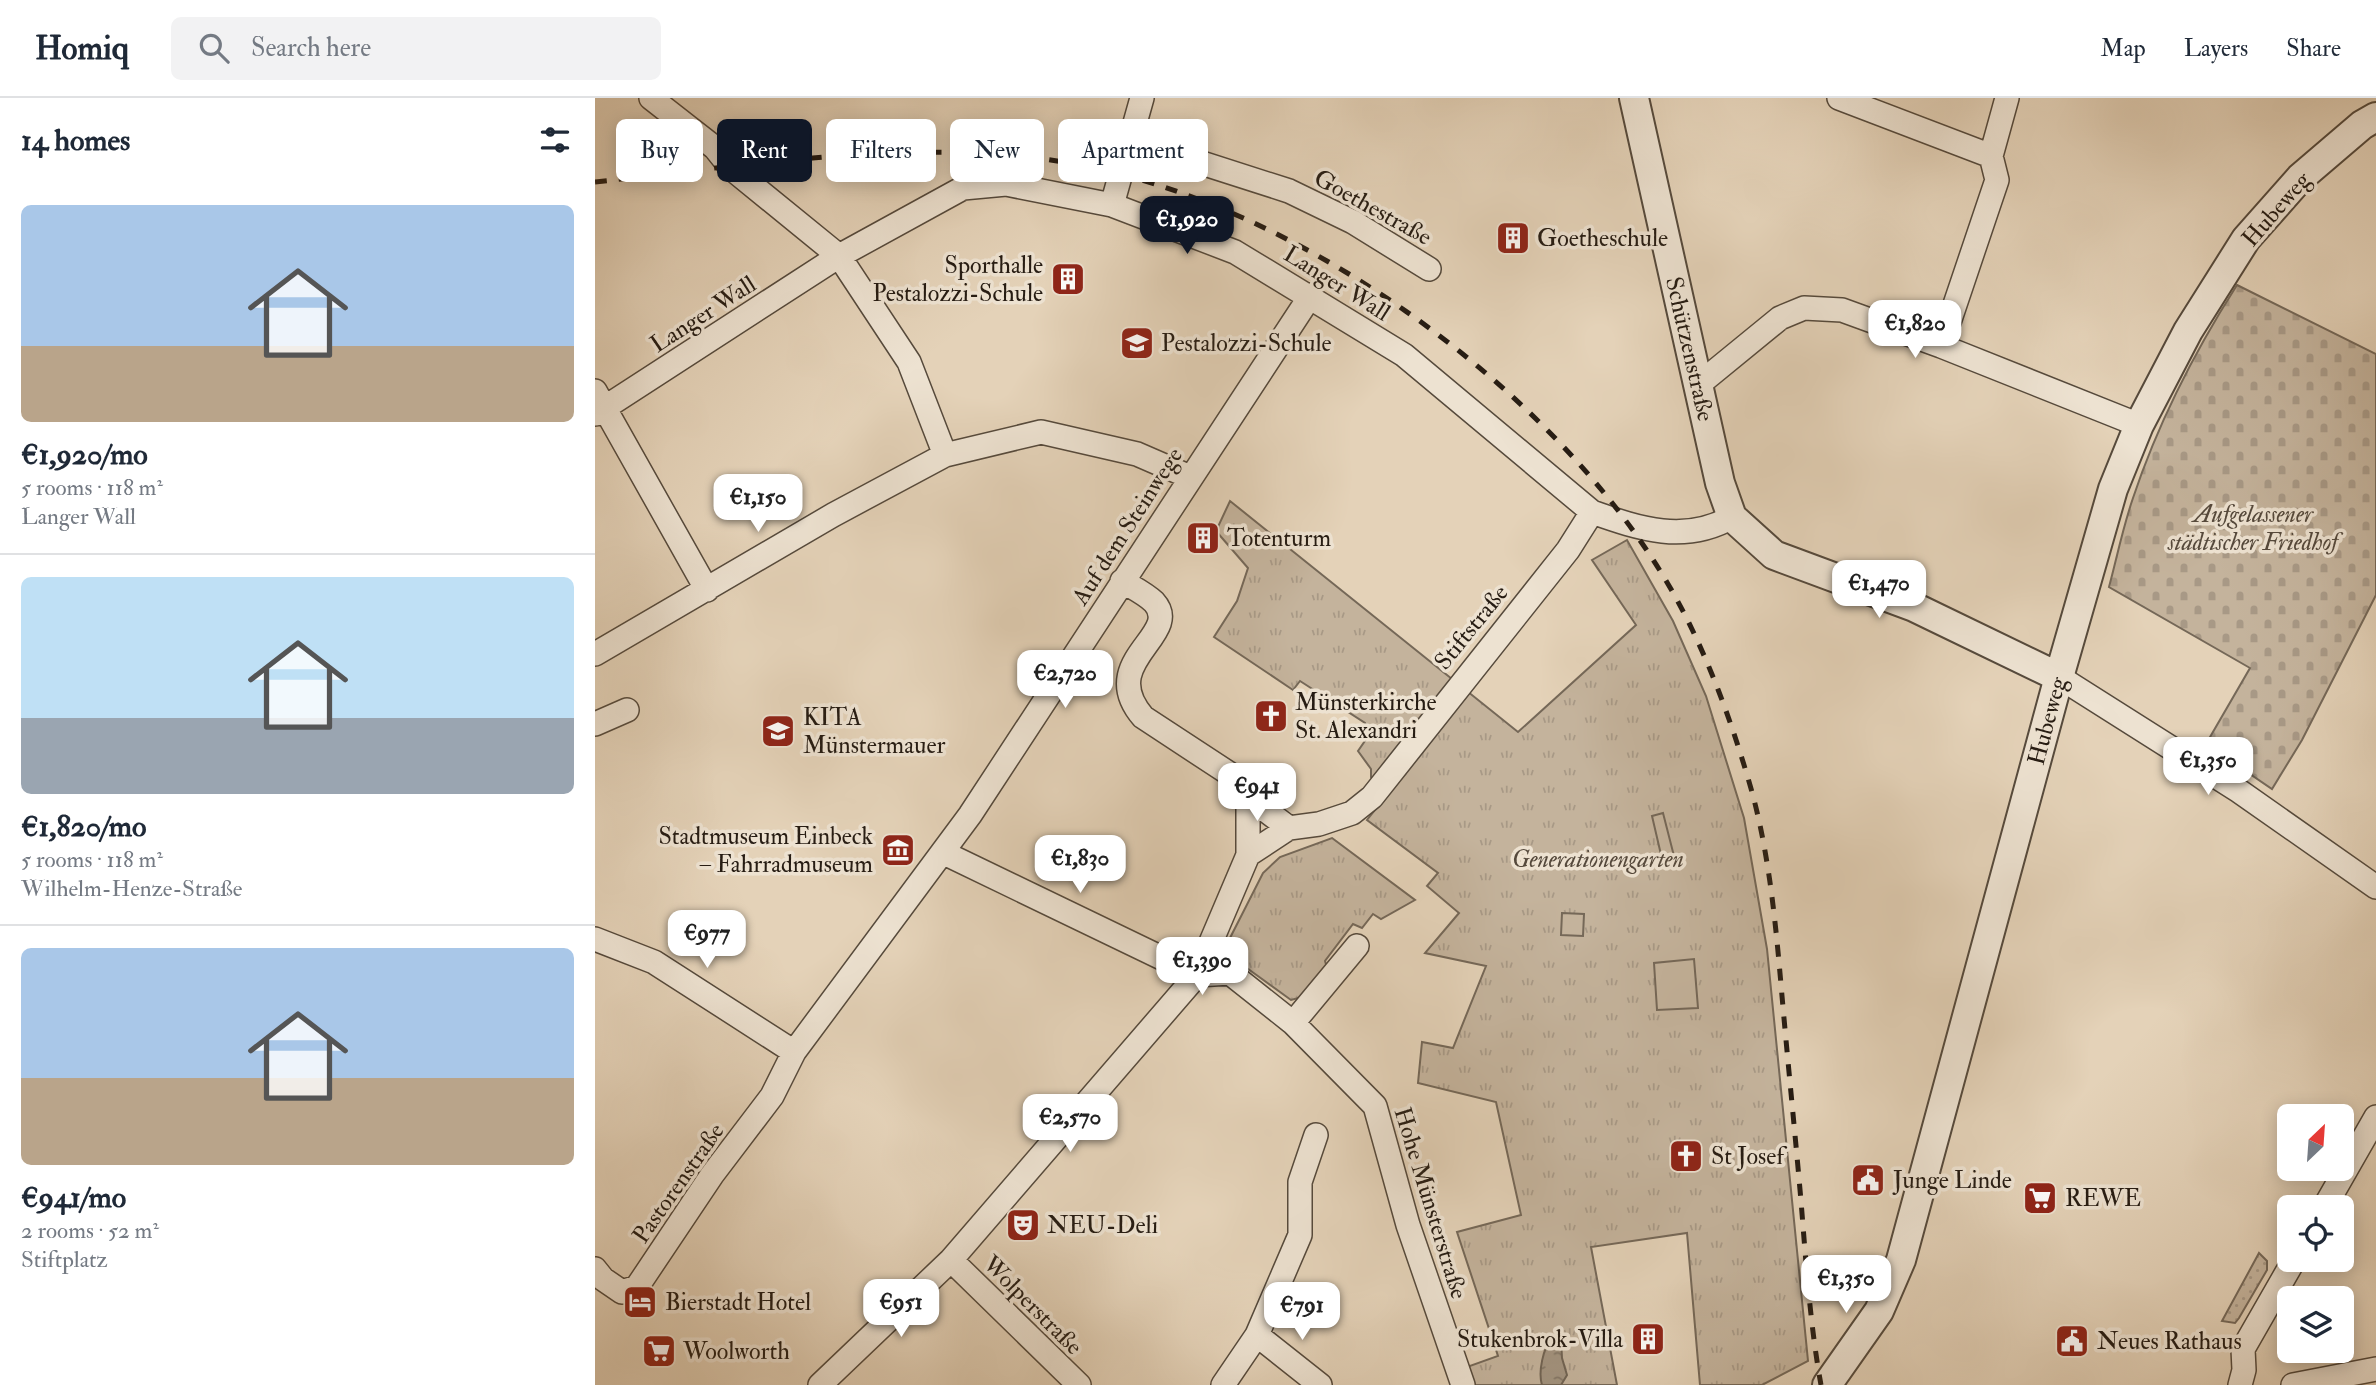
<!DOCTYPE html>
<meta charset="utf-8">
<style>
body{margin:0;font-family:"IM FELL Double Pica",serif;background:#f2f2f3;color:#1f2937;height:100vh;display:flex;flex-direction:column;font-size:26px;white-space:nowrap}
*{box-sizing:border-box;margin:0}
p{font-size:23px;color:#747a83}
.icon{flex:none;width:38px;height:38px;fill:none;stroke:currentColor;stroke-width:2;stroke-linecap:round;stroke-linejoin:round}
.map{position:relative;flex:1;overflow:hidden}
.panel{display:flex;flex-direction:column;background:#fff;width:595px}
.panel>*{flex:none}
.top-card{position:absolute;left:21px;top:21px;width:665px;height:63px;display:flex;gap:14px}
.needle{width:46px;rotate:25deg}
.tools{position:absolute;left:1682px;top:1006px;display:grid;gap:14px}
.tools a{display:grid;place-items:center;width:77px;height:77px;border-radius:10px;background:#fff;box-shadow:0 4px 18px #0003;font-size:35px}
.price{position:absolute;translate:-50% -60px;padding:0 16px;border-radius:14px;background:#fff;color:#222;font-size:23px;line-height:46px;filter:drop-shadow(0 2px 4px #0008)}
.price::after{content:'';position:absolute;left:50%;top:42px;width:21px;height:16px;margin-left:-10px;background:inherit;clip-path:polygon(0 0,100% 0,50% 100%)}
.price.current{background:#111827;color:#fff}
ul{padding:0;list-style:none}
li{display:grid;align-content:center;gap:14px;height:371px;padding:0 21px}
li+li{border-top:2px solid #e0e1e3}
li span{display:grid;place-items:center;height:217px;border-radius:10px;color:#555}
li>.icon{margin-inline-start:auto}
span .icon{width:126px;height:126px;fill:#fffc;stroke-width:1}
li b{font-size:30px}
h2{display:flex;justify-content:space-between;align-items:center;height:84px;padding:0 21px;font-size:30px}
.chip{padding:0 24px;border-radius:10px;background:#fff;box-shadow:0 4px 18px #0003;font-size:24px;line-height:63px}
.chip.current{background:#111827;color:#fff}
header{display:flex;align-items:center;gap:42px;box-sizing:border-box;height:98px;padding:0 35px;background:#fff;border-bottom:2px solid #e0e1e3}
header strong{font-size:33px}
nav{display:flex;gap:38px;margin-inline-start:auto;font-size:24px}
.search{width:490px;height:63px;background:#f2f2f3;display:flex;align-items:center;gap:18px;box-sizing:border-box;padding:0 24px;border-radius:10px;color:#747a83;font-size:26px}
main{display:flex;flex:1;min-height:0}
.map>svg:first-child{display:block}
.grass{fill:url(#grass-dots);stroke:#756858;stroke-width:2}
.cemetery{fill:url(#cemetery-stones);stroke:#756858;stroke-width:2}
.park{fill:url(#park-tufts);stroke:#756858;stroke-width:2}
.pitch{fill:#c4b39c;stroke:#756858;stroke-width:2}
.water{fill:url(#water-ripples);stroke:#716454;stroke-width:2}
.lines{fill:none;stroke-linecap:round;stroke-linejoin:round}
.minor-casing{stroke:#564a3c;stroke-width:26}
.tertiary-casing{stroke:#564a3c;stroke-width:32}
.minor{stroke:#ede2d1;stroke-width:23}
.tertiary{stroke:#ede2d1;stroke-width:28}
.rail{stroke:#261c13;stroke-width:5;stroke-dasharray:12 12;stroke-linecap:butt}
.labels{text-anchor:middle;stroke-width:7;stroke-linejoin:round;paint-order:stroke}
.street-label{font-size:24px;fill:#261c13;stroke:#ede2d1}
.poi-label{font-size:24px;fill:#261c13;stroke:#ede2d1;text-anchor:start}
.park-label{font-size:24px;font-style:italic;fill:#55493c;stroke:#ede2d1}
</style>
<header>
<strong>Homiq</strong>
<div class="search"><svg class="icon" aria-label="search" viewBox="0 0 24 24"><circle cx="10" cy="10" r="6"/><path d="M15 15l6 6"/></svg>Search here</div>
<nav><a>Map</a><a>Layers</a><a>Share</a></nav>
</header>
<main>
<section class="panel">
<h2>14 homes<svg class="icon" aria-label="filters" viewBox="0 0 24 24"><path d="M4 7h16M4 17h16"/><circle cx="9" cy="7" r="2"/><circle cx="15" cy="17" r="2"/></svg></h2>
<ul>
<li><span style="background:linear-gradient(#a9c7e8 65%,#b9a48a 0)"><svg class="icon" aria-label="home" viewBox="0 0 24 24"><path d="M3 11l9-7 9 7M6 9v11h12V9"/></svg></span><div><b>€1,920/mo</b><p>5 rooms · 118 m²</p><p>Langer Wall</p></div></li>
<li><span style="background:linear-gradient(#bfe0f5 65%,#9aa5b1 0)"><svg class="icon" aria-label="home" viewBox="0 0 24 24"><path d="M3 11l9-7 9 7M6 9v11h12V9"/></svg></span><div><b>€1,820/mo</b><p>5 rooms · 118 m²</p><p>Wilhelm-Henze-Straße</p></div></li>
<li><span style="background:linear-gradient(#a9c7e8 60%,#b9a48a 0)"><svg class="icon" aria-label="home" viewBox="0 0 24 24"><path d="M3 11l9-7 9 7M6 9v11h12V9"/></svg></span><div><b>€941/mo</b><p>2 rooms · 52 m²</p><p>Stiftplatz</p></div></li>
</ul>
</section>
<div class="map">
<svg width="1781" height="1287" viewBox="0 0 1781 1287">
<defs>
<pattern id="grass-dots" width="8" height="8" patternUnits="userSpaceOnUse" patternTransform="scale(1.75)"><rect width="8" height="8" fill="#c4b39c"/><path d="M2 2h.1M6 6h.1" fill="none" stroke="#a89986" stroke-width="1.8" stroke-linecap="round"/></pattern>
<pattern id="cemetery-stones" width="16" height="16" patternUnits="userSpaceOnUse" patternTransform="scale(1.75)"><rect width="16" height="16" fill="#c4b39c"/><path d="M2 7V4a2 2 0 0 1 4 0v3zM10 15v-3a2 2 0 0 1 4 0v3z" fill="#a89986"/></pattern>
<pattern id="park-tufts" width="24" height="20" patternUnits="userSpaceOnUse" patternTransform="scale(1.75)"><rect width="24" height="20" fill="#c4b39c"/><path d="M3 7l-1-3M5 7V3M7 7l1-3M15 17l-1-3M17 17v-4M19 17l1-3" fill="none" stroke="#a89986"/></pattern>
<pattern id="water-ripples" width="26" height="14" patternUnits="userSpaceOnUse" patternTransform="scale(1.75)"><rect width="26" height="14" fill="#a39480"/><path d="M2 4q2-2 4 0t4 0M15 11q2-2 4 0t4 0" fill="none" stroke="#857868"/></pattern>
</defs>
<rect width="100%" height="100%" fill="#e4d2b8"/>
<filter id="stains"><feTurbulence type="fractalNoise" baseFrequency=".00286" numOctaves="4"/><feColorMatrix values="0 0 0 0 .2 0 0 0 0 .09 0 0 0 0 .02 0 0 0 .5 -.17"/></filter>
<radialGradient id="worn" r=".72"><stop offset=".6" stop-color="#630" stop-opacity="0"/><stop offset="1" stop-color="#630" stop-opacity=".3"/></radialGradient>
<!-- grass -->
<path class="grass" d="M1664,1155L1672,1163V1172L1644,1220L1640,1225L1627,1223Z"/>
<!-- cemetery -->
<path class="cemetery" d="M1642,187L1781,256V497L1707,642L1677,691L1611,646L1655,570L1514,489C1522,459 1528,429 1538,400C1563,325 1600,253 1642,187Z"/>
<!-- park -->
<path class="park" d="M635,403L923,634L1041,527L997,462L1032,442L1078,523L1111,598L1149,720L1172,851L1213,1263L1167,1287H1105L1092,1135L996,1149L1022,1287H876L869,1270L903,1258L862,1134L926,1117L901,1004L823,985L827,944L858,950L891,868L830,855L864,815L832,788L843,775L772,722L800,687L776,679V671L763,653L774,637L770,625L705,583L698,592L619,539L642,503L653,470L621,433Z
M737,740L820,802L786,821L778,816L767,830L758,826L730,863L733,873L707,899L696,902L638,860L635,840L668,775L685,759Z"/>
<!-- pitch -->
<path class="pitch" d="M1068,715L1079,758L1067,761L1057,718Z
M967,815L989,816L988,838L966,837Z
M1099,861L1103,910L1062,912L1059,865Z"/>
<!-- water -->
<path class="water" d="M957,1240L966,1241L967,1260L972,1277L966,1287H947C943,1274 948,1250 957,1240Z"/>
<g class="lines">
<!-- minor casing -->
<g class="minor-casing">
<path id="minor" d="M56,0L120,50L136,70L244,158L314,264L350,357
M1244,0L1396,58
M535,42L694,93L758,124L834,171
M517,107L547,0
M1346,248L1402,82L1396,58L1412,0
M1103,287L1185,220L1209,210L1247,212L1346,248L1544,327
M0,293L112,492
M0,316L244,158L368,90L411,86L517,107L640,154L809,257L997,414C1045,431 1090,446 1137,419
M527,483C537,489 551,496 559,504C589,537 500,563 548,619L647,684L653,699L694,730
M0,556L238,417L350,357L446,334L542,356L595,379
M1464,579L1644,693L1781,789
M0,626L32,612
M653,699V757L602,877L635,875L698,925L762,848
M653,757L694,730L724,726L757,715L777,699L973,452L997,414
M0,841L59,864L199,954
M698,925L780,1008L813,1127L868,1287
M1729,1110L1781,1019
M356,1162L484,1287
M0,1171L8,1181L27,1194L42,1189L117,1077L177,998L199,954L375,717L716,197
M662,1237L725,1287
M225,1287L356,1162L602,877L349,755
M628,1287L662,1237L705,1137V1084L721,1037
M1645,1287L1649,1272L1648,1251L1699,1162
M1698,1287L1781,1271"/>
</g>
<!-- tertiary casing -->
<g class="tertiary-casing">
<path id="tertiary" d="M1039,0L1125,385L1137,419L1179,457L1319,509L1464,579
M1232,1287L1284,1213L1306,1162L1464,579L1518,391L1544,327L1593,233L1651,141L1705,80L1767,27L1781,19"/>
</g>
<!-- minor -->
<use href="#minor" class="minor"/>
<!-- tertiary -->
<use href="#tertiary" class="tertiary"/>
<!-- rail -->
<path class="rail" d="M0,84C148,68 314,40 462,63C689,97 948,281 1067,476C1107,541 1136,620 1157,694C1175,761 1181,829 1187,898C1193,966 1200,1034 1206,1103C1211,1164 1215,1226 1226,1287"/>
</g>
<!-- icons -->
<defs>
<g id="building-square" transform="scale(1.75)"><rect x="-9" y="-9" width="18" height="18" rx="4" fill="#8f2418" stroke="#ede2d1"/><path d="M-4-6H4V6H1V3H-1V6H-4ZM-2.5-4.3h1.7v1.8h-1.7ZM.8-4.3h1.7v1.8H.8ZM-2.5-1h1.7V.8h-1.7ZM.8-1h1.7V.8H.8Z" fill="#fff"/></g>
<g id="school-square" transform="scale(1.75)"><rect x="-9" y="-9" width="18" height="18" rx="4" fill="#8f2418" stroke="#ede2d1"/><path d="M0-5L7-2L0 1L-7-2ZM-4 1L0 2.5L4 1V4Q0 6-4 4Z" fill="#fff"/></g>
<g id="church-square" transform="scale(1.75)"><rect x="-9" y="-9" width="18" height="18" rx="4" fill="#8f2418" stroke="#ede2d1"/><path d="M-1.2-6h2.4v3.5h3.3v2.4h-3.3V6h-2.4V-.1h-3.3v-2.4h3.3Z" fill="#fff"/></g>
<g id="museum-square" transform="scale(1.75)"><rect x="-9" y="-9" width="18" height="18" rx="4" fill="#8f2418" stroke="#ede2d1"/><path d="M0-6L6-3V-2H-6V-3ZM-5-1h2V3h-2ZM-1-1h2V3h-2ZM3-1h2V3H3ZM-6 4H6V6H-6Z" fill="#fff"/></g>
<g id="civic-square" transform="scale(1.75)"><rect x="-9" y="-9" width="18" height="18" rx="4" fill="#8f2418" stroke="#ede2d1"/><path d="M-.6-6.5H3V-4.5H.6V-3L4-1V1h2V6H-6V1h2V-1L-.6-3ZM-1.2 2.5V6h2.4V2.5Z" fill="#fff"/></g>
<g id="supermarket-square" transform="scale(1.75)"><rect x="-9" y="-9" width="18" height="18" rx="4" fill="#8f2418" stroke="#ede2d1"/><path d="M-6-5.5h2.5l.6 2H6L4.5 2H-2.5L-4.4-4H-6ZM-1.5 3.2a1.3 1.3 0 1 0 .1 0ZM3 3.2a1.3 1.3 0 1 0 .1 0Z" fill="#fff"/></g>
<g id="theatre-square" transform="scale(1.75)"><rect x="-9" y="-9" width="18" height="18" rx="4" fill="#8f2418" stroke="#ede2d1"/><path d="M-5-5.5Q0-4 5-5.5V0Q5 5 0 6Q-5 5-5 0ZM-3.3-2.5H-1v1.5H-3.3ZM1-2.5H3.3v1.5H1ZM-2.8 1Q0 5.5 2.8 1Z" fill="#fff"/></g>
<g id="hotel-square" transform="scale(1.75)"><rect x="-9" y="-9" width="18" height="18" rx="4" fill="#8f2418" stroke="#ede2d1"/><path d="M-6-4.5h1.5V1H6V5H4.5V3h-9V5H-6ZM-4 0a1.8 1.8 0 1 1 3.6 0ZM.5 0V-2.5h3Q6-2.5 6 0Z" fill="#fff"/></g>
</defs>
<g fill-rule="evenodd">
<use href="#building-square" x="918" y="140"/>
<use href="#building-square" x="473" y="181"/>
<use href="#school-square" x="542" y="245"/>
<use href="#building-square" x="608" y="440"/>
<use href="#church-square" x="676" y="618"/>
<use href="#school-square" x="183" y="633"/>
<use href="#museum-square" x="303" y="752"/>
<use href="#church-square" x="1091" y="1058"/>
<use href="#civic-square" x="1273" y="1082"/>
<use href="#supermarket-square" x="1445" y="1100"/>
<use href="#theatre-square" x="428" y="1127"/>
<use href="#hotel-square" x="45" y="1204"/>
<use href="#building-square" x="1053" y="1241"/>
<use href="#civic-square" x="1477" y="1243"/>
<use href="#supermarket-square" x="64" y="1253"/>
</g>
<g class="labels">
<!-- street labels -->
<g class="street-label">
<text transform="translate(778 109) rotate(29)" y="8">Goethestraße</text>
<text transform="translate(1681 111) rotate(-49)" y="8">Hubeweg</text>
<text transform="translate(742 185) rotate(32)" y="8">Langer Wall</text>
<text transform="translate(108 216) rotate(-33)" y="8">Langer Wall</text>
<text transform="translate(1095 251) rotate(77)" y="8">Schützenstraße</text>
<text transform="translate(532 428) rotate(-57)" y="8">Auf dem Steinwege</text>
<text transform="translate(876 529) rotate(-51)" y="8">Stiftstraße</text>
<text transform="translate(1452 623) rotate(-75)" y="8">Hubeweg</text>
<text transform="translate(83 1085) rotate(-55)" y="8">Pastorenstraße</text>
<text transform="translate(836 1105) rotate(73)" y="8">Hohe Münsterstraße</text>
<text transform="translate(438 1207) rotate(45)" y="8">Wolperstraße</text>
</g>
<!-- poi labels -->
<g class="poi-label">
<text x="942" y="148">Goetheschule</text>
<text x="448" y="175" text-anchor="end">Sporthalle<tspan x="448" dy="28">Pestalozzi-Schule</tspan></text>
<text x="566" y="253">Pestalozzi-Schule</text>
<text x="632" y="448">Totenturm</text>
<text x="700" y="612">Münsterkirche<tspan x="700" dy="28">St. Alexandri</tspan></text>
<text x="208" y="627">KITA<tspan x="208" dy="28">Münstermauer</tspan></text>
<text x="278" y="746" text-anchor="end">Stadtmuseum Einbeck<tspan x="278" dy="28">– Fahrradmuseum</tspan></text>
<text x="1116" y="1066">St Josef</text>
<text x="1298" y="1090">Junge Linde</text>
<text x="1470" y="1108">REWE</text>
<text x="452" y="1135">NEU-Deli</text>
<text x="70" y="1212">Bierstadt Hotel</text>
<text x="1028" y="1249" text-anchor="end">Stukenbrok-Villa</text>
<text x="1502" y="1251">Neues Rathaus</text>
<text x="88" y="1261">Woolworth</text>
</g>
<!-- park labels -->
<g class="park-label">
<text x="1658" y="424">Aufgelassener<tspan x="1658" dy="28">städtischer Friedhof</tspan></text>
<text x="1003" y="769">Generationengarten</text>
</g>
</g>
<rect width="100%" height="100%" filter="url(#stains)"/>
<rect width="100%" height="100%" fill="url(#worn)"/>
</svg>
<div class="tools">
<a><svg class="needle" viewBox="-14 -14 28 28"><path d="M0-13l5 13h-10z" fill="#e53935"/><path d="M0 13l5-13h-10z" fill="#747a83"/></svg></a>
<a><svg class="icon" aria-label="locate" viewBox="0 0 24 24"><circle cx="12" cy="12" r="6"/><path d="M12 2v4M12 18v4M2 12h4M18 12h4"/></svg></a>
<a><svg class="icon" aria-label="layers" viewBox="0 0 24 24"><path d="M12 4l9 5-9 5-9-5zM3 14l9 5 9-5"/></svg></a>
</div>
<b class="price current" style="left:592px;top:158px">€1,920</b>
<b class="price" style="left:1320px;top:262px">€1,820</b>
<b class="price" style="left:163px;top:436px">€1,150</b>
<b class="price" style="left:1284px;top:522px">€1,470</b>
<b class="price" style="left:470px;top:612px">€2,720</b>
<b class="price" style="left:1613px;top:699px">€1,350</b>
<b class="price" style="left:662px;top:725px">€941</b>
<b class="price" style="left:485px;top:797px">€1,830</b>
<b class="price" style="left:112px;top:872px">€977</b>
<b class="price" style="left:607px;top:899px">€1,390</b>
<b class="price" style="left:475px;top:1056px">€2,570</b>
<b class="price" style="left:1251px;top:1217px">€1,350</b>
<b class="price" style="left:306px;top:1241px">€951</b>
<b class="price" style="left:707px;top:1244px">€791</b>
<div class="top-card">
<a class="chip">Buy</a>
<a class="chip current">Rent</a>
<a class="chip">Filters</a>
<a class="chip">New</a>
<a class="chip">Apartment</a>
</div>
</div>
</main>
